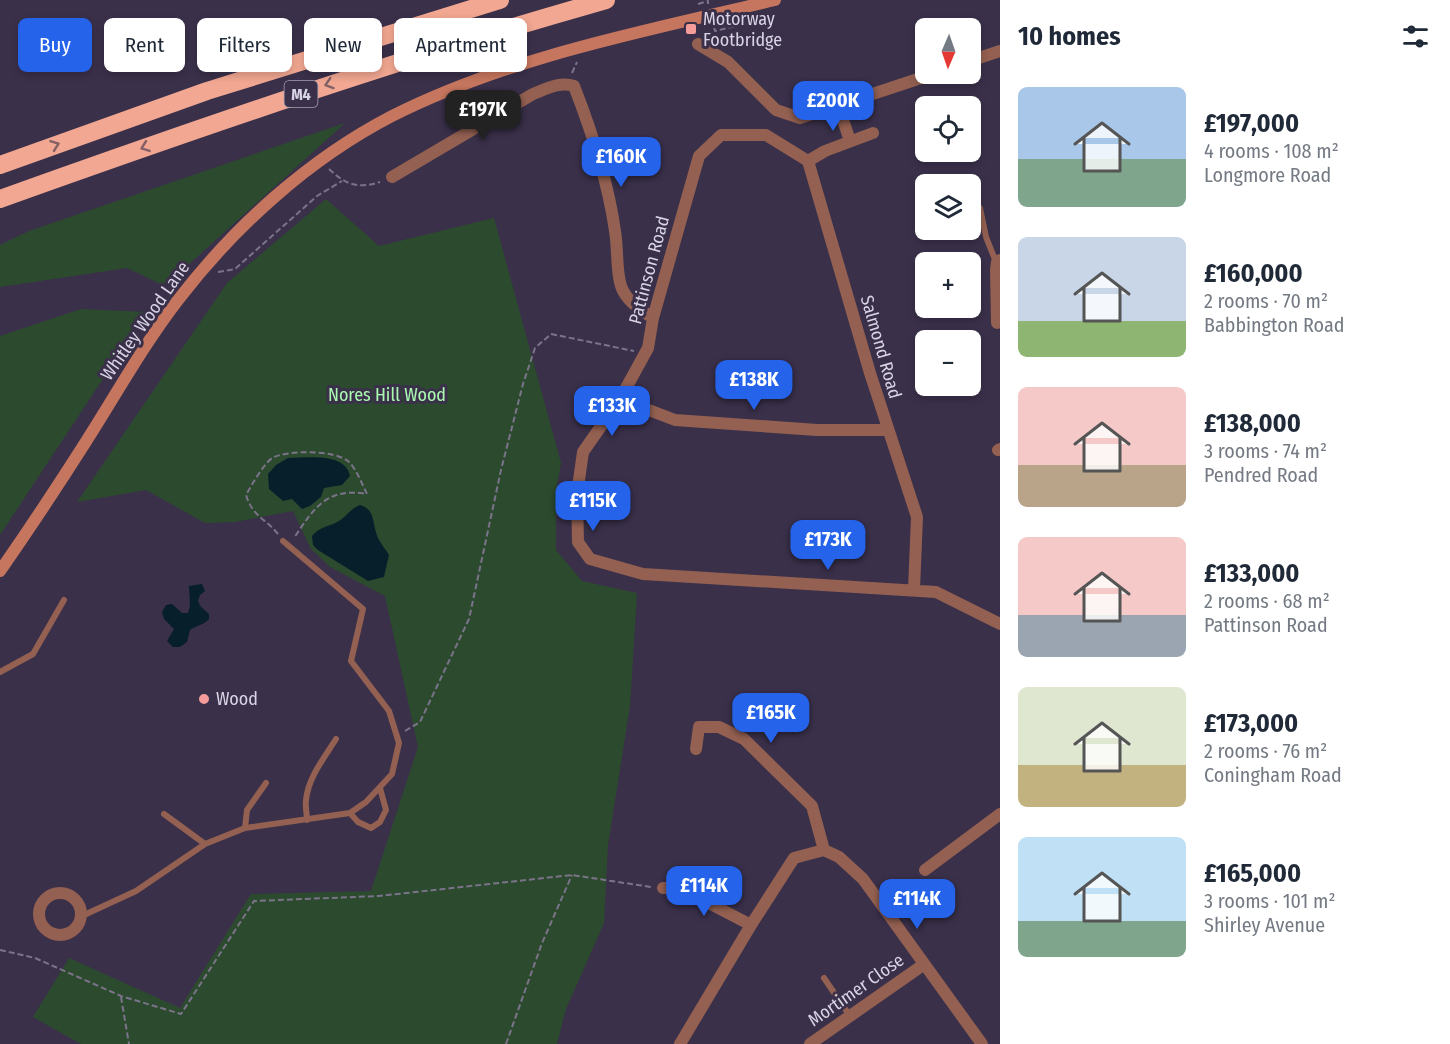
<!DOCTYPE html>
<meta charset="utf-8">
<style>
body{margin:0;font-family:"Fira Sans Condensed",sans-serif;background:#f6f6f7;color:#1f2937;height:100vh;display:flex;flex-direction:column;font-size:22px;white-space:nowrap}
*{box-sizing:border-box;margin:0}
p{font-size:20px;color:#747a83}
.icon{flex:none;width:33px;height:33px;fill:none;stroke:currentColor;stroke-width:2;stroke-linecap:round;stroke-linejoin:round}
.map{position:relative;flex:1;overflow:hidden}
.sheet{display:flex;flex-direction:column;background:#fff;width:450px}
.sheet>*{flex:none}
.hud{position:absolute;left:18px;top:18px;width:570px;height:54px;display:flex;gap:12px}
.needle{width:39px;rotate:182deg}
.tools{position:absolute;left:915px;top:18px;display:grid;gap:12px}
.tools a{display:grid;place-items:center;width:66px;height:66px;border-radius:9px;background:#fff;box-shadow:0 3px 9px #0003;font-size:30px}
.price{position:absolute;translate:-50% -51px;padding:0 14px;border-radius:12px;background:#2563eb;color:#fff;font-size:20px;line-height:39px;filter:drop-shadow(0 2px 3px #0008)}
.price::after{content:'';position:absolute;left:50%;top:36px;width:18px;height:14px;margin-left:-9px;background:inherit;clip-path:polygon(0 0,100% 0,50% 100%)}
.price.active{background:#222;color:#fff}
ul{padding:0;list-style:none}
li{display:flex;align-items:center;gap:18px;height:150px;padding:0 18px}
li span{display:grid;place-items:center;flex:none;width:168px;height:120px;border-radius:9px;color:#555}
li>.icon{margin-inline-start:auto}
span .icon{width:72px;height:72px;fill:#fffc;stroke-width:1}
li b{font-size:26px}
h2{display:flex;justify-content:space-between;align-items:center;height:72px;padding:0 18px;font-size:26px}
.chip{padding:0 21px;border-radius:9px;background:#fff;box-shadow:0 3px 9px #0003;font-size:21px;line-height:54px}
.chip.active{background:#2563eb;color:#fff}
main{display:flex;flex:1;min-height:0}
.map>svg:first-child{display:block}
.green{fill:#2c4b2e}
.water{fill:#061f2b}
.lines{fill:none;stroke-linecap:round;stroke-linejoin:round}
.path{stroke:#7b738a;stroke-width:2;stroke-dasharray:6 3;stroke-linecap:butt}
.lane{stroke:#936051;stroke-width:6}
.street{stroke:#936051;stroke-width:12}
.secondary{stroke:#c6765e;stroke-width:12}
.highway{stroke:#f1a791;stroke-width:18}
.oneway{stroke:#836066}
.poi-dot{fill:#f59b9a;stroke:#3a304a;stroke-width:2}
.labels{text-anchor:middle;stroke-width:6;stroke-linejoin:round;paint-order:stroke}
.shield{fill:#3a304a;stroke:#a9a3b6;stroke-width:1.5}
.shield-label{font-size:16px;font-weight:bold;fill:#d9d4e5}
.poi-label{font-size:18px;fill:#d9d4e5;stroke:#3a304a;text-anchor:start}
.street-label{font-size:18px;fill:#d9d4e5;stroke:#3a304a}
.park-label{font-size:18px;fill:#aafab0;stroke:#3a304a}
</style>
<main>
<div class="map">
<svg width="1000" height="1044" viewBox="0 0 1000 1044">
<rect width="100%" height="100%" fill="#3a304a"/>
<!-- green -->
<path class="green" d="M345,123L165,286L127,268L0,287V245L29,231Z
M326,199L379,246L494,218L561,463L556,492V550L582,581L637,593L630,706L608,845L604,923L566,1009L557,1044H81L33,1017L69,958L180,1008L251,894L371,891L418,747L385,596L330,567L311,549L293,511L234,522L205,523L146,490L77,502L227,283Z
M81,309L147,312L0,535V336Z"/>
<!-- water -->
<path class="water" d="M288,458C307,458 345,452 350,476L342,485L324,488L321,497L310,506L302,509L292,499L283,501L269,489L268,474L276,465Z
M360,505C376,509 372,525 378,538C381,544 386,550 389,555L384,577L368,581L318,550L313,545L312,536C320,526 329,527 339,521C347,516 350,509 360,505Z
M202,584L205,591L200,595L198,601L201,607L209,614V619C204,625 197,625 190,630L187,642L180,647H173L167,641L174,629L164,619L162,612L166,605L172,604L182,613H188L190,606L189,586Z"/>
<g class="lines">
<!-- path -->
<path class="path" d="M698,4L708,1V4
M714,27L715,31L748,23V20
M572,73L577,62
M329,169C346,185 358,189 380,182
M218,272L235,269L317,196L342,181
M278,534C265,518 253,517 246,495C251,486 265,461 274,457C291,450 333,450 348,461C356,468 362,484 367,494C327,487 314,508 294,538
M405,731L420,722L469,619L501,470L523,384L535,348L551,334L634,351
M900,907L929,886
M0,950L35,958L121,996L181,1014L254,901L379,896L572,875L651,887
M121,997L129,1044
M506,1044L542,943L572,875"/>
<!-- lane -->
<path class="lane" d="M980,208L986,237L996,262
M0,672L33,654L64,600
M350,813L358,822L371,828L380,822L386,810L380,788
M164,814L205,844
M307,820C307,814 305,806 306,800C308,778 324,758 336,739
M245,828L247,810L266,783
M82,916L136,891L205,844L245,828L350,813L366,802L392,774L399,743L389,711L351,661L363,609L283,541
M824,978L850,1016"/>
<!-- street -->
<path class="street" d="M698,44L728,62L776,110L800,118L933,74
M970,61L1000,51
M838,105L850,141
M808,161L766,135H721L699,156L653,318L648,348L620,399L583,452L577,494L578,542L590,559L643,574L936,592L1000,624
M808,161L870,373L917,517L914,589
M808,161L825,151L873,133
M392,177L533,94C546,89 560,81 574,86C592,132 608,182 615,231C618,248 616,271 621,286C626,301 641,310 653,318
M997,323L996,270L997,262L1000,260
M620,399L675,420L817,430H887
M998,450L1000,449
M696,749L699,727H719L744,739L812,806L824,850L839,857L863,879L982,1044
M925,870L1000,814
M663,888H680L751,925
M39 914a21 21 0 1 1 42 0a21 21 0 1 1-42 0Z
M680,1044L751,925L794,858L824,850
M810,1044L923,965"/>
<!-- secondary -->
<path class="secondary" d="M0,571C30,528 59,484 87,440C117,393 144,344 178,300C235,226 309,159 392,116C511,56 646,31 775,0"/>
<!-- highway -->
<path class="highway" d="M0,165L207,91L500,0
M0,199C201,127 401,58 606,0"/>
</g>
<!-- one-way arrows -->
<defs><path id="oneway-chevron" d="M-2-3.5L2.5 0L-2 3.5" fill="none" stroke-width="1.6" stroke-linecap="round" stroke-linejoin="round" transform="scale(1.5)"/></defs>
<g class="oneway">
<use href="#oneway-chevron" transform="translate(329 84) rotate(162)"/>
<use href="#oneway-chevron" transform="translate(55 145) rotate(-20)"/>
<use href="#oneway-chevron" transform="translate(145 147) rotate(160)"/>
</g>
<!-- markers -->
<g class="poi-dot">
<rect x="685" y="23" width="12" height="12" rx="3"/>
<circle cx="204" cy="699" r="6"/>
</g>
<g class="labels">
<!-- shield labels -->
<rect class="shield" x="284.5" y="81" width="33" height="26" rx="4.5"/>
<g class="shield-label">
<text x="301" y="100">M4</text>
</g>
<!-- poi labels -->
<g class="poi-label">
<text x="703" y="25">Motorway<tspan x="703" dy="21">Footbridge</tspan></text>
<text x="216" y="705">Wood</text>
</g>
<!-- street labels -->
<g class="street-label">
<text transform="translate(649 270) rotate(-75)" y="6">Pattinson Road</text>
<text transform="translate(145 321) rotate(-55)" y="6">Whitley Wood Lane</text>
<text transform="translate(881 347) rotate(74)" y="6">Salmond Road</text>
<text transform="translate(856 990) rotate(-35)" y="6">Mortimer Close</text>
</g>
<!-- park labels -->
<g class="park-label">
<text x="387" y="401">Nores Hill Wood</text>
</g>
</g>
</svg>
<div class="tools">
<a><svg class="needle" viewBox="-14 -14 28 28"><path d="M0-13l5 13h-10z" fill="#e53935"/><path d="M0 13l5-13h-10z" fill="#747a83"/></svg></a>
<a><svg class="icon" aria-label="locate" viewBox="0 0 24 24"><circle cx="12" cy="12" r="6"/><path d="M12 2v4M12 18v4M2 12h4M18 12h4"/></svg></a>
<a><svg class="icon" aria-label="layers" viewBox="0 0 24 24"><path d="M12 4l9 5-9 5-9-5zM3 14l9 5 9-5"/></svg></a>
<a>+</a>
<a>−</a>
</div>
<b class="price" style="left:833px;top:132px">£200K</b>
<b class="price active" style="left:483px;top:141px">£197K</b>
<b class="price" style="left:621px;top:188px">£160K</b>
<b class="price" style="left:754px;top:411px">£138K</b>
<b class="price" style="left:612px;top:437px">£133K</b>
<b class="price" style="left:593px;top:532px">£115K</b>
<b class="price" style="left:828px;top:571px">£173K</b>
<b class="price" style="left:771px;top:744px">£165K</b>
<b class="price" style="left:704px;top:917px">£114K</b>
<b class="price" style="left:917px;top:930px">£114K</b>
<div class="hud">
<a class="chip active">Buy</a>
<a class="chip">Rent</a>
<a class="chip">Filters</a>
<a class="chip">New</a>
<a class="chip">Apartment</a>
</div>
</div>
<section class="sheet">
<h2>10 homes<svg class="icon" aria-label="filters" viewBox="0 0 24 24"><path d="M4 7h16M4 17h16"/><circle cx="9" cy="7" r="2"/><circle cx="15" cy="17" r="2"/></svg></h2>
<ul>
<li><span style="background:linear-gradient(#a9c7e8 60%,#7fa58c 0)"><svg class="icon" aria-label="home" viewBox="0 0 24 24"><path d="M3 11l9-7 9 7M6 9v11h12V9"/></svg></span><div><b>£197,000</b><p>4 rooms · 108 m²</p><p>Longmore Road</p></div></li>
<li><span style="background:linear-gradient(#c9d6e8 70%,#8fb573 0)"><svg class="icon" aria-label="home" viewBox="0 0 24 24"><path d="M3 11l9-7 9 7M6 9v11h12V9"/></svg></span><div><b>£160,000</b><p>2 rooms · 70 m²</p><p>Babbington Road</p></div></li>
<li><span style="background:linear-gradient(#f6c9c9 65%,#b9a48a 0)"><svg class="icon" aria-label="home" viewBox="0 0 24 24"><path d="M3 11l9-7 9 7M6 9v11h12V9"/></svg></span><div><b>£138,000</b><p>3 rooms · 74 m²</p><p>Pendred Road</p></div></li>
<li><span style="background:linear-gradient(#f6c9c9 65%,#9aa5b1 0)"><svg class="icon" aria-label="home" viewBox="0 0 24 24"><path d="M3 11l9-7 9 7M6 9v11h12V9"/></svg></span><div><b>£133,000</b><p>2 rooms · 68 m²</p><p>Pattinson Road</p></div></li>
<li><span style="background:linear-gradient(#dfe7d0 65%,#c2b280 0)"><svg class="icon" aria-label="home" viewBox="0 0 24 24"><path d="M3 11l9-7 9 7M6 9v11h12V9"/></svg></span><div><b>£173,000</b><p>2 rooms · 76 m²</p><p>Coningham Road</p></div></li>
<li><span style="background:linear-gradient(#bfe0f5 70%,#7fa58c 0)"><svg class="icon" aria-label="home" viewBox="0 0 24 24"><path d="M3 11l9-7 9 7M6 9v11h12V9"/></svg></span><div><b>£165,000</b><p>3 rooms · 101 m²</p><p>Shirley Avenue</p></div></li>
</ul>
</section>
</main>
